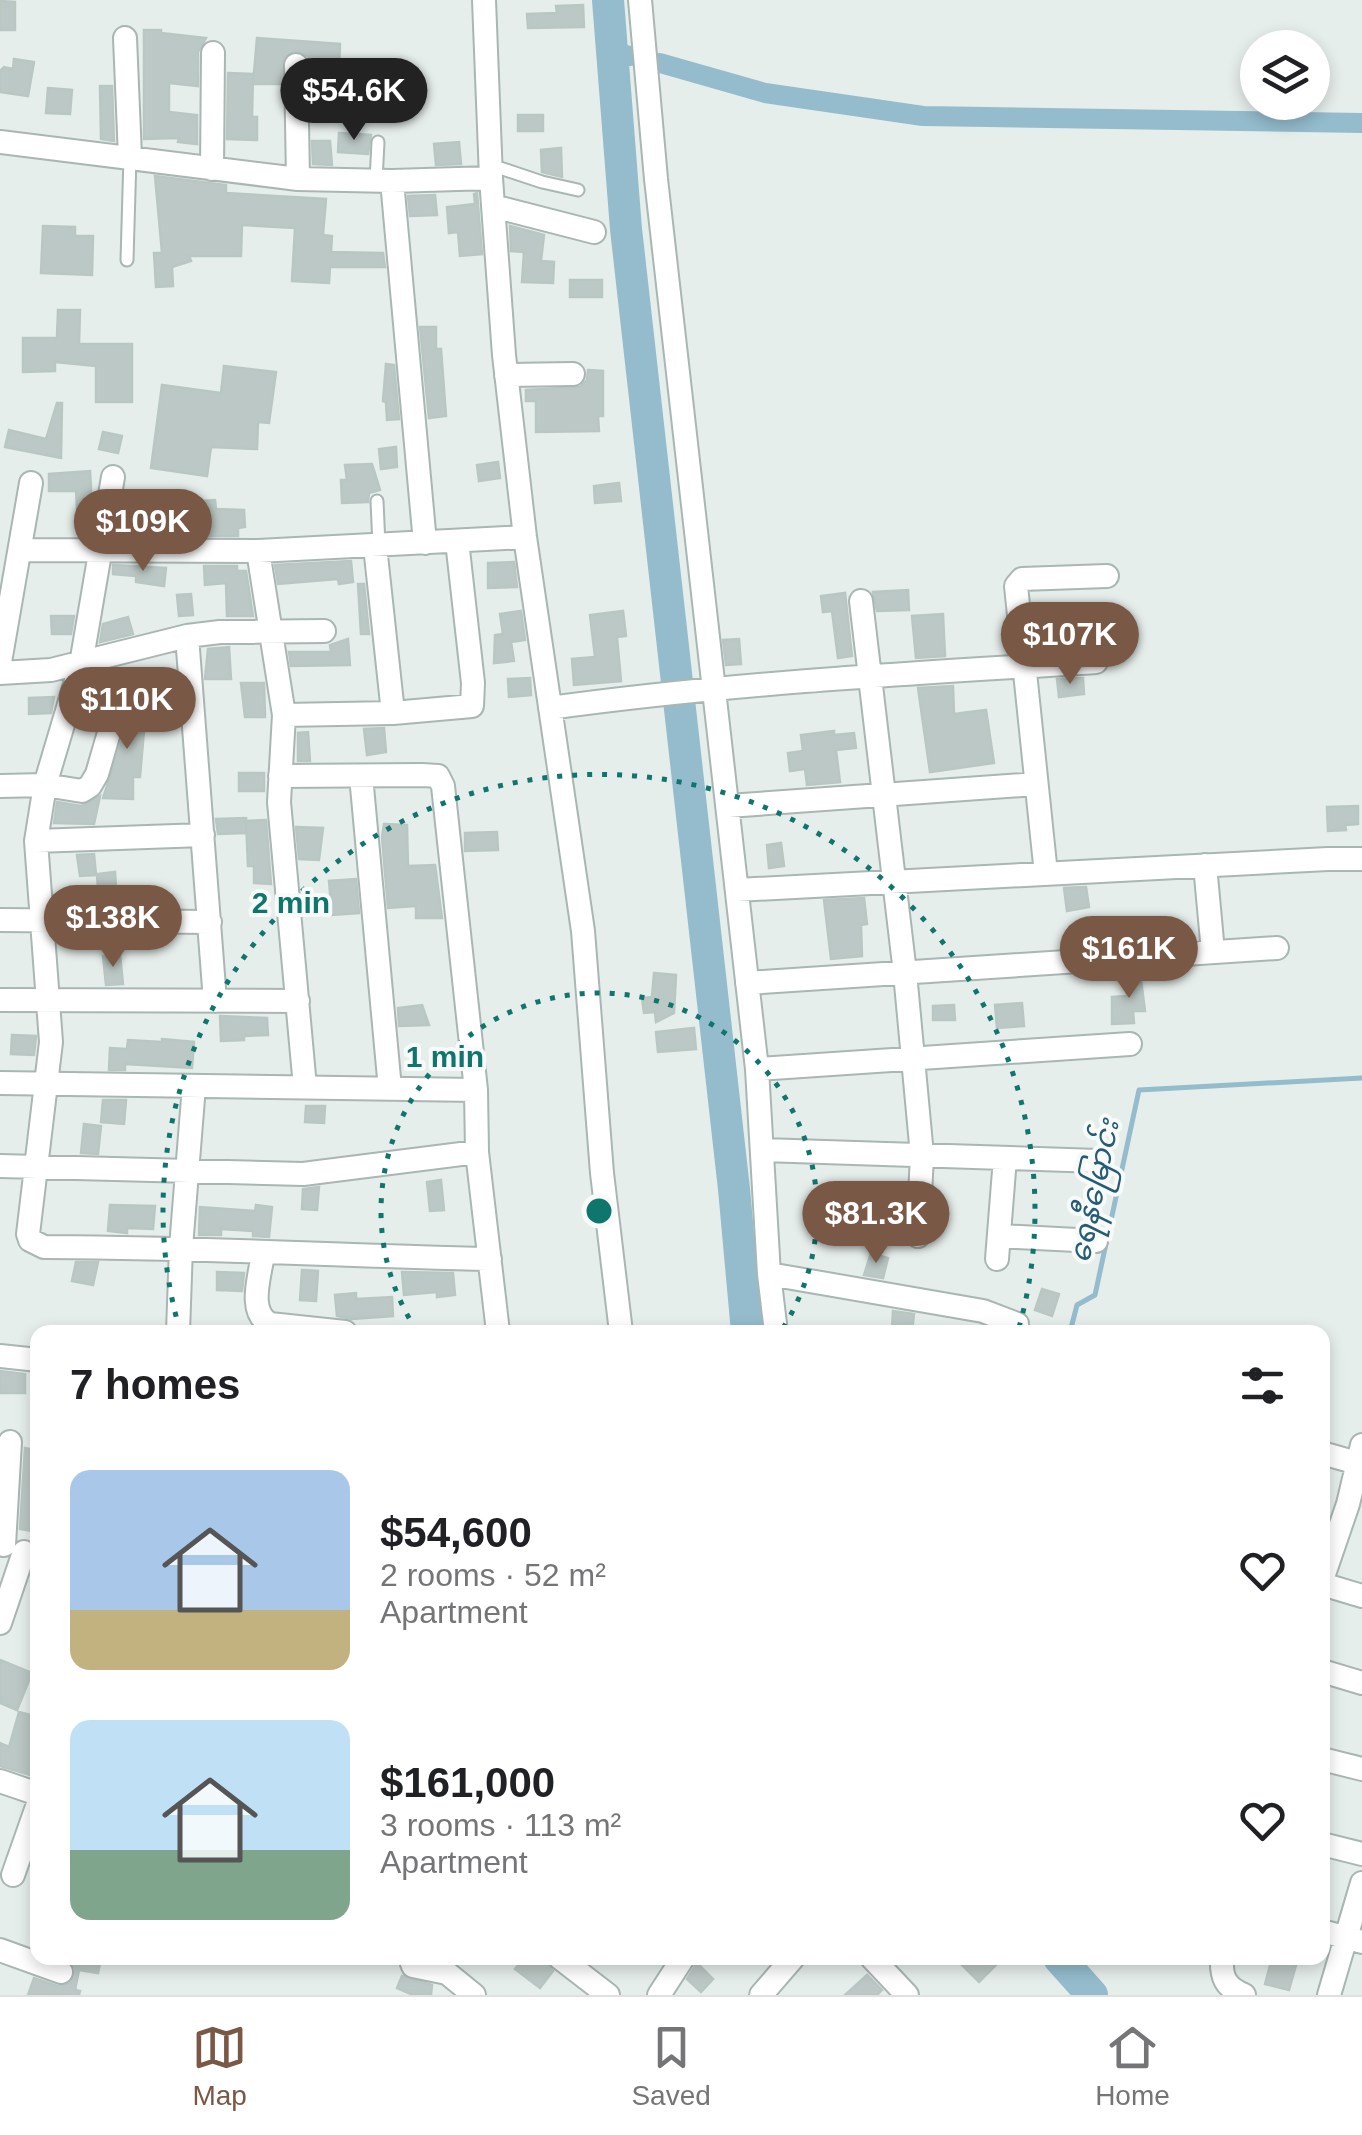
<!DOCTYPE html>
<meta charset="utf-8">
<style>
body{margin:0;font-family:Helvetica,"Noto Sans Myanmar",sans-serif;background:#f6f6f6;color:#202124;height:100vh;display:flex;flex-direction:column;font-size:38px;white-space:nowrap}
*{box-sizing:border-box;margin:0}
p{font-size:32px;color:#757577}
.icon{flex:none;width:55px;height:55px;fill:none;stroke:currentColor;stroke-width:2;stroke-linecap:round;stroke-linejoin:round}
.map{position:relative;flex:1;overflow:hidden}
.side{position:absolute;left:30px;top:1325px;width:1300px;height:640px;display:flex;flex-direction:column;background:#fff;border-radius:20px;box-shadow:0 5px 15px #0003}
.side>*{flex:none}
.buttons{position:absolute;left:1240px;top:30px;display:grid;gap:20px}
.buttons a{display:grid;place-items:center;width:90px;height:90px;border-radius:50%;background:#fff;box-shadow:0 5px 15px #0003;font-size:50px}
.price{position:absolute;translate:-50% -85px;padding:0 22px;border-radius:35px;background:#795845;color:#fff;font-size:32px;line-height:65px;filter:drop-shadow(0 2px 5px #0008)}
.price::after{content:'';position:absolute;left:50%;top:60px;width:30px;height:22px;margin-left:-15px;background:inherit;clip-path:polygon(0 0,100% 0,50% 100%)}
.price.selected{background:#222;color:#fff}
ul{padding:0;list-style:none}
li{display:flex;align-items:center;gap:30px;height:250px;padding:0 40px}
li span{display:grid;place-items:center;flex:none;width:280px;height:200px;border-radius:20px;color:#555}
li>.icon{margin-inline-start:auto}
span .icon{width:120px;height:120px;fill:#fffc;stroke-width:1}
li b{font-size:42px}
h2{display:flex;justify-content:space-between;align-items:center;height:120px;padding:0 40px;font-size:42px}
.dock{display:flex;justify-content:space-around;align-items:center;height:140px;border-top:2px solid #e0e0e0;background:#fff;font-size:28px;color:#757577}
.dock a{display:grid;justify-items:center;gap:5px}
.dock .selected{color:#795845}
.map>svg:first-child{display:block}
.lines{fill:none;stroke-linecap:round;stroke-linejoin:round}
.stream{stroke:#94bccd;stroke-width:5}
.canal{stroke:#94bccd;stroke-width:20}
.river{stroke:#94bccd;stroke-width:32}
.building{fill:#bcc8c5;stroke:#b9c7c3;stroke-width:2.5}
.service-casing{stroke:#a9b6b3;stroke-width:15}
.minor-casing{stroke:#a9b6b3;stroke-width:26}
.service{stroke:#fff;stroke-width:11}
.minor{stroke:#fff;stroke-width:22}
.ring{fill:none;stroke:#0f766e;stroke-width:5;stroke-dasharray:5 10}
.labels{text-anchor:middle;stroke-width:8;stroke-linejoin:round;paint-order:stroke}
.water-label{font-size:30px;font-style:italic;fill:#265d75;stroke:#f7faf9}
.centre{fill:#0f766e;stroke:#f7faf9;stroke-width:5}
.ring-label{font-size:30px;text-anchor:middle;font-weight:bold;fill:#0f766e;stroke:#f7faf9;stroke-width:8;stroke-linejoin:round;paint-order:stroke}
</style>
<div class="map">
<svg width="1362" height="1995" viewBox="0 0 1362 1995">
<rect width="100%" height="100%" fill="#e6eeeb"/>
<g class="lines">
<!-- stream -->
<path class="stream" d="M1070,1332L1077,1305L1095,1295L1139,1090L1362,1078"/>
<!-- canal -->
<path class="canal" d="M613,52L630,56
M660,63L765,93L923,116L1362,123"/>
<!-- river -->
<path class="river" d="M608,0L626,229L734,1189L747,1332
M1059,1958L1092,1995"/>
</g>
<!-- building -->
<path class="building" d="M0,1L15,2V30H0Z
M583,5L584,27L528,28L527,14L557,13L556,6Z
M144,30H161V33L206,38L198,52V86L169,83V112L197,115V144L178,142L179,138L144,139Z
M257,38L340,44L339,70L311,69L308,56L295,50L283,59L281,84H253Z
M14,59L34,62L28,96L0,92V71L4,67L13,69Z
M228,73L253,74L252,117H257V140L227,139Z
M100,86H112L114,141L101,139Z
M48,88L72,90L70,114L46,113Z
M518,115H543V131H518Z
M339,133L371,135L368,154L338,152Z
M312,141H330L332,165L313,164Z
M459,142L461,164L436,165L434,144Z
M561,148L562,177L542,172L541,150Z
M155,176L226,185V193L326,199L323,235L332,236L331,252L383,253L385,267H330L329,283L292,281L295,228L242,225L241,256H189L191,261L172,267L173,286L156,287L154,253H162Z
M477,193L482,254L460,256L458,232L449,233L447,207L475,204L474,194Z
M435,195L437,215L410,216L408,196Z
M43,226L75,227V236H93L92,275L41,273Z
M510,226L544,235L541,261L554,262L553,283L522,282L524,252L511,251Z
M570,280H602V297H570Z
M58,310H80L79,344H132V402H96V366L55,362V371L23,372V338H57Z
M420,327H436V349H441L446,416L429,418Z
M386,364L394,365L399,419L387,420L386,402L383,401Z
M224,366L276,372L269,423L258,422L257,449L211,447L207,476L151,468L162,385L221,393Z
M588,370L603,371V416H598L599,431L536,432V401H526V390L580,387L587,380Z
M57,403H62L61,458L5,447L9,430L46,439Z
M103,432L122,436L118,453L99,449Z
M396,447L397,467L381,469L379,449Z
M498,462L500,478L479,481L477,465Z
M372,464L380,490L369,493L368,502L342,503L341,480H347L345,465Z
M90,471L92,506L77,508L76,491H49V474Z
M619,483L621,501L595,503L594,486Z
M215,500L216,509L244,510L245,527L238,528V536H203L201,501Z
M351,561L353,582L339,584L338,579L278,584L275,565Z
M514,562L517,587L488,588V563Z
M113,565L166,568L164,586L136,582V576L113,574Z
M204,566H237V571H246L253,616H227L226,583L205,585Z
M358,584H364L369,634H361Z
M908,590L909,610L877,611L873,592Z
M845,593L852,656L838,658L832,611L823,612L821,596Z
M191,594L193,615L179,616L177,595Z
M521,611L525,640L511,642L514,661L494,663L495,635L503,634L500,614Z
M623,611L626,636L617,637L621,681L574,685L572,659L595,657L590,615Z
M943,614L945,656L916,658L912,616Z
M51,616H74L71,634H52Z
M1083,616L1085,645L1054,648L1052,618Z
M128,617L133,634L100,642L103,624Z
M348,639L350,665L291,666L289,652H331L330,645Z
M739,639L741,664L726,665L723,640Z
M229,647L231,679H205L208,649Z
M530,678L531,695L509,697L508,679Z
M1083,678L1084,694L1059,697L1057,679Z
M241,683H264L265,717H245Z
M953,686L954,714L986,710L994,763L930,772L918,688Z
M54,697L51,713L29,714V698Z
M117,707H146L140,777H133V799L103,798L122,740L119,726L110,721L111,712H117Z
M384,728L386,752L367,755L364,729Z
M834,731V735L854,733L856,748L836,750L840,782L807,785L805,769L790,771L788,753L803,751L801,735Z
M308,732L310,761H298V733Z
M239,773H264V791H239Z
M100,796L94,824L54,823L57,802L81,806Z
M1358,806V824L1345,825L1346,830L1328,831L1327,807Z
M246,818V833L218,834L216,819Z
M266,820L271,884L254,883V866H248L246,821Z
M384,824L407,825L408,866L435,865L442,918H416V906L388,908L382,837Z
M296,827L323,828L319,860L299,859Z
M497,832L498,850L465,851V833Z
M781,843L784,866L769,868L767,845Z
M94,854L96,875L80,876L77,855Z
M115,872L117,905L99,906L97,874Z
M356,879L359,913L332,915L329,881Z
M1086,887L1089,907L1067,911L1064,888Z
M864,898L867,924L861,925L862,956L831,959L824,900Z
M120,955L123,984L106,985L103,956Z
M1140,972L1145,1011H1133L1134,1023L1112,1024V997L1127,996L1125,973Z
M654,973L676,975L674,1013L656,1022L655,1012L644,1013L642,998L652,997Z
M1022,1003L1024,1026L997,1028L995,1005Z
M422,1005L429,1025L399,1026L398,1008Z
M954,1005L955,1020H933V1006Z
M220,1016L267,1018L268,1035L244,1036V1040L221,1041Z
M694,1028L696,1049L658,1052L656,1032Z
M12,1035L36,1036L34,1055L11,1054Z
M162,1039L194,1042L192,1068L125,1064V1070H109L110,1048L127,1049L128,1040L162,1042Z
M103,1100H126L124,1124L101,1122Z
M306,1106H325L324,1123L305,1122Z
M84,1124L101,1126L98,1154L81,1153Z
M441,1180L444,1210L430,1211L427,1182Z
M319,1187L317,1210L302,1209L303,1189Z
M110,1205L155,1206L153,1229L127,1228V1233L108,1231Z
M256,1205L272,1207L269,1237L253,1236V1231L221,1229V1235H199L200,1207L255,1211Z
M871,1253L888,1258L883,1278L864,1275Z
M76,1262H98L93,1285L72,1281Z
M302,1270L318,1271L316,1301L300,1300Z
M217,1272L244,1273L242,1291L217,1290Z
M402,1272L453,1273L455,1295L437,1297V1292L404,1295Z
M1042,1289L1059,1294L1052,1316L1035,1310Z
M356,1293V1299L392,1297L393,1316L352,1319L337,1316L335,1295Z
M893,1311L914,1314L912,1331L892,1329Z
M0,1371L25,1374V1393H0Z
M25,1448L38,1451V1532L20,1529Z
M0,1660L32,1673L17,1710L0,1703Z
M19,1712L38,1717L33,1750L38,1752V1773L33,1776L0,1766V1743L9,1747Z
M65,1958H101L98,1973L79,1970L75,1990L80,1991L79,1995H28L34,1978L57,1986L71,1983L75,1968Z
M524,1958H544L553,1971L540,1988L515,1969Z
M955,1958H1003L979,1982Z
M1272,1958H1298L1289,1990L1265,1984Z
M697,1963L713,1979L701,1992L687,1979Z
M867,1975L882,1990L877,1995H845Z
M402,1976L432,1985L431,1995H413L397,1988Z"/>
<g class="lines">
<!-- service casing -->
<g class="service-casing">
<path id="service" d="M491,165L542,182L578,190
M376,181L378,142
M127,260L130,157
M377,501L379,546"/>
</g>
<!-- minor casing -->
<g class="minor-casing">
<path id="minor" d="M484,0L491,178L504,355L525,537L583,931L602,1173L621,1332
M640,0L656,179L757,1069L769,1274L776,1332
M125,38L130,157
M296,65L298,179
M0,142L298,179L392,181L491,178
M212,169L213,53
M392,181L425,543
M493,206L594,232
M506,375L573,374
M113,477L81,664L45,785L36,841L51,1042L28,1234L30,1240L44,1247C193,1247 341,1256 490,1259
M375,546L393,713
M20,550L258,551L525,537
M258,551L284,715L279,802L305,1087
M861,601L905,973L922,1155L918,1236
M187,636L215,1001
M0,662L31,483
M0,673L51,670L187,636L220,632L324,631
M550,708C731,683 914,673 1096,662
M284,715L393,713L472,706L473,683L457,541
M280,776L422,775L438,776L443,786L476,1090L477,1152L498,1332
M361,776L390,1089
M0,786L45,785L82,791L90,786L97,774L108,736
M728,806L1036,784
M36,841L203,835
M1205,865L1213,952
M1046,874L1016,586L1022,579L1107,576
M737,890L1328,859H1362
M0,920L210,922
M747,983L1277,948
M0,1000L298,1001
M757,1069L1130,1044
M0,1083L476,1090
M763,1150L1098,1161
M0,1166L303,1174L477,1152
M999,1236L1096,1241
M263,1254C260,1276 247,1312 270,1324L345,1332
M997,1259L1005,1158
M769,1274L983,1311L1017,1324V1332
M178,1332L181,1247L194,1086
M0,1356L38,1360
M1322,1453L1357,1463
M4,1545L10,1442
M1322,1580L1348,1504L1362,1445
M1322,1584L1362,1596
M0,1623L24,1552
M1322,1671L1362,1683
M1322,1759L1362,1769
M0,1781L38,1794
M1322,1844L1362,1854
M13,1875L38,1804
M1322,1931L1362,1942
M0,1950L61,1972
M410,1958L413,1966L447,1973L474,1995
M560,1958L608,1995
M872,1958L907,1995
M1222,1958C1221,1977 1225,1987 1244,1995
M659,1995L683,1958
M761,1995L793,1958
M1329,1995L1362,1883"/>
</g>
<!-- service -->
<use href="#service" class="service"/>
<!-- minor -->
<use href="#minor" class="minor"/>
</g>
<!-- distance rings -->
<g class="ring">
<path d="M417 1331A218 218 0 1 1 781 1331"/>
<path d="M180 1331A436 436 0 1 1 1018 1331"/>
</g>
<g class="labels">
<!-- water labels -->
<g class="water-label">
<text transform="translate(1094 1191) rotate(-78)" y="10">ရေနီမြောင်း</text>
</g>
</g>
<circle cx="599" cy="1211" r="15" class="centre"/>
<g class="ring-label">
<text x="291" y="913">2 min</text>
<text x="445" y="1067">1 min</text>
</g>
</svg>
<div class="buttons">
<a><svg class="icon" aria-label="layers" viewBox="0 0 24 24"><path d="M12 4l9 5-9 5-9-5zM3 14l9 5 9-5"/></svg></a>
</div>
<b class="price selected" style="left:354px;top:143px">$54.6K</b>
<b class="price" style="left:143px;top:574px">$109K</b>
<b class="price" style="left:1070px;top:687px">$107K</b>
<b class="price" style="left:127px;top:752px">$110K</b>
<b class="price" style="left:113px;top:970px">$138K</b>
<b class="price" style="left:1129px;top:1001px">$161K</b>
<b class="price" style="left:876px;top:1266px">$81.3K</b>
<section class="side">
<h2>7 homes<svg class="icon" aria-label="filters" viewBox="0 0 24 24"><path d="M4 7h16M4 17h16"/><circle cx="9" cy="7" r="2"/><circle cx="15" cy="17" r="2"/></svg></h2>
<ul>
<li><span style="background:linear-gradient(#a9c7e8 70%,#c2b280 0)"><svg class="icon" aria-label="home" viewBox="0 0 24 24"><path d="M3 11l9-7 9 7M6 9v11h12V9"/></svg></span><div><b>$54,600</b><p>2 rooms · 52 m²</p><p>Apartment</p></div><svg class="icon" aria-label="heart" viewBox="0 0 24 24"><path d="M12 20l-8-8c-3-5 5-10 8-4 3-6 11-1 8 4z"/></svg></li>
<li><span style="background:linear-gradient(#bfe0f5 65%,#7fa58c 0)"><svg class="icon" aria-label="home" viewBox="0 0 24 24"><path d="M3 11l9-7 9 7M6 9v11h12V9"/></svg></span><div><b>$161,000</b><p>3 rooms · 113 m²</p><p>Apartment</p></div><svg class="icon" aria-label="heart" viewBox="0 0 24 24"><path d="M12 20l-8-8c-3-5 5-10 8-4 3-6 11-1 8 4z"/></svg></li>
</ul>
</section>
</div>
<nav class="dock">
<a class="selected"><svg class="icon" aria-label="map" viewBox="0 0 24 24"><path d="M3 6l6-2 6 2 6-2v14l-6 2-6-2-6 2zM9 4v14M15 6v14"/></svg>Map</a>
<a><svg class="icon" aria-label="saved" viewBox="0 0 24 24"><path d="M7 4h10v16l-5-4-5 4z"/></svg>Saved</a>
<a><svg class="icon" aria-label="home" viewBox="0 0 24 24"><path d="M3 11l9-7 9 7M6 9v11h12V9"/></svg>Home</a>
</nav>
